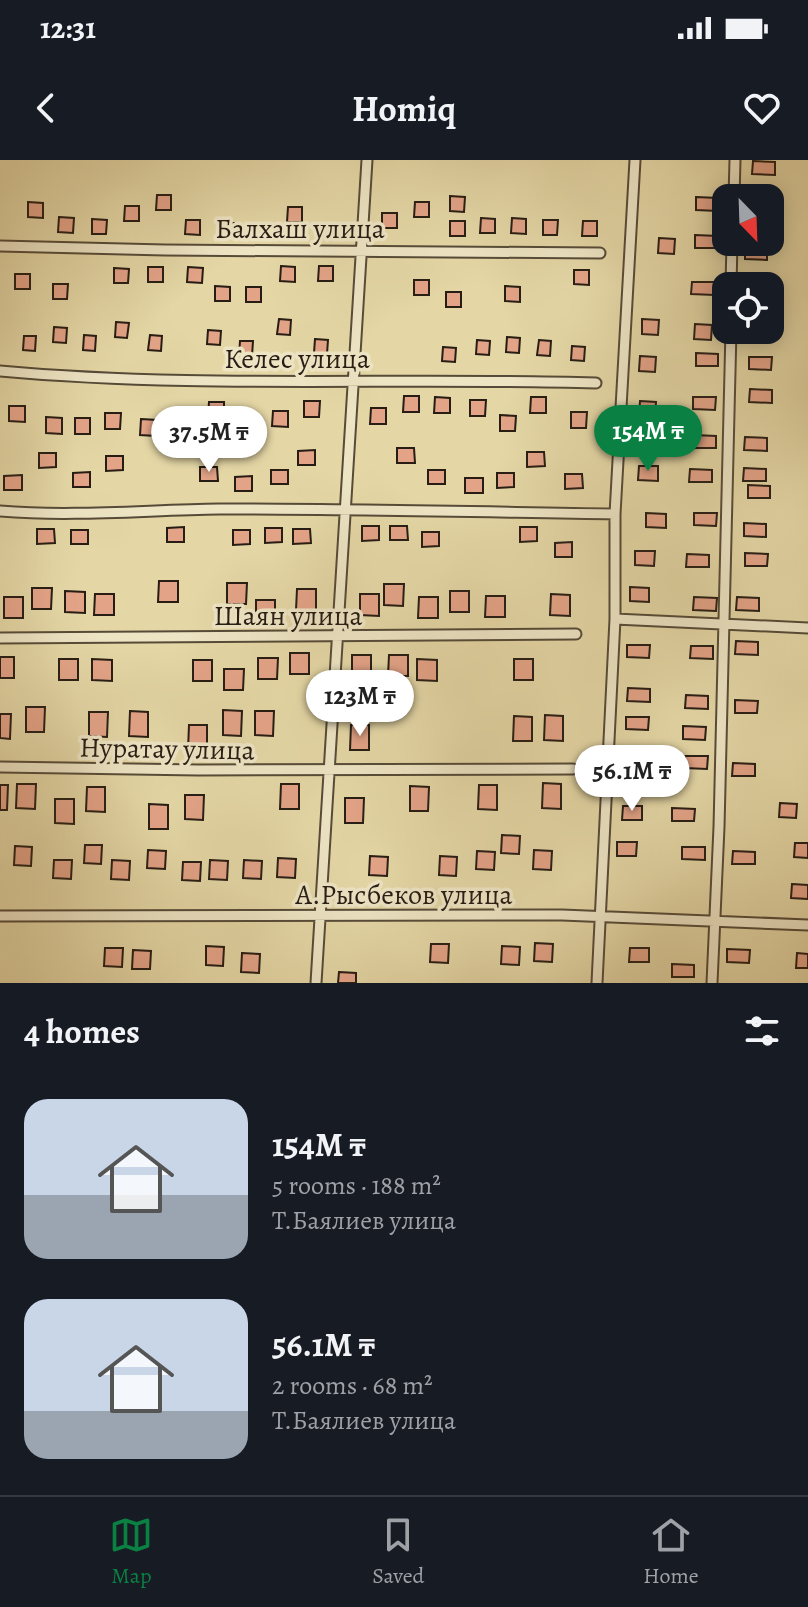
<!DOCTYPE html>
<meta charset="utf-8">
<style>
body{margin:0;font-family:Alegreya,serif;background:#242831;color:#f1f3f6;height:100vh;display:flex;flex-direction:column;font-size:30px;white-space:nowrap}
*{box-sizing:border-box;margin:0}
p{font-size:26px;color:#9ea1a6}
.icon{flex:none;width:44px;height:44px;fill:none;stroke:currentColor;stroke-width:2;stroke-linecap:round;stroke-linejoin:round}
.map{position:relative;height:823px;overflow:hidden}
.panel{display:flex;flex-direction:column;background:#171b24;flex:1}
.panel>*{flex:none}
.needle{width:52px;rotate:157deg}
.fabs{position:absolute;left:712px;top:24px;display:grid;gap:16px}
.fabs a{display:grid;place-items:center;width:72px;height:72px;border-radius:16px;background:#171b24;box-shadow:0 4px 20px #0003;font-size:40px}
.price{position:absolute;translate:-50% -68px;padding:0 18px;border-radius:28px;background:#fff;color:#222;font-size:26px;line-height:52px;filter:drop-shadow(0 2px 4px #0008)}
.price::after{content:'';position:absolute;left:50%;top:48px;width:24px;height:18px;margin-left:-12px;background:inherit;clip-path:polygon(0 0,100% 0,50% 100%)}
.price.current{background:#0b8043;color:#fff}
ul{padding:0;list-style:none}
li{display:flex;align-items:center;gap:24px;height:200px;padding:0 24px}
li span{display:grid;place-items:center;flex:none;width:224px;height:160px;border-radius:24px;color:#555}
li>.icon{margin-inline-start:auto}
span .icon{width:96px;height:96px;fill:#fffc;stroke-width:1}
li b{font-size:34px}
h2{display:flex;justify-content:space-between;align-items:center;height:96px;padding:0 24px;font-size:34px}
.status{display:flex;justify-content:space-between;align-items:center;height:56px;padding:0 40px;background:#171b24;direction:ltr}
.status svg{height:22px;fill:currentColor}
header{display:flex;justify-content:space-between;align-items:center;height:104px;padding:0 24px;background:#171b24;font-size:36px;font-weight:600}
.dock{display:flex;justify-content:space-around;align-items:center;height:112px;border-top:2px solid #363941;background:#171b24;font-size:22px;color:#9ea1a6}
.dock a{display:grid;justify-items:center;gap:4px}
.dock .current{color:#0b8043}
.map>svg:first-child{display:block}
.building{fill:#e3a387;stroke:#271d14;stroke-width:2}
.lines{fill:none;stroke-linecap:round;stroke-linejoin:round}
.street-casing{stroke:#564b38;stroke-width:13}
.street{stroke:#ede4c4;stroke-width:9}
.labels{text-anchor:middle;stroke-width:7;stroke-linejoin:round;paint-order:stroke}
.street-label{font-size:28px;fill:#271d14;stroke:#ede4c4}
</style>
<div class="status"><b>12:31</b><svg viewBox="0 0 49 12"><path d="M0 12V9h3v3zM5 12V6h3v6zM10 12V3h3v9zM15 12V0h3v12zM26 1h20v11H26zM47 4h2v5h-2z"/></svg></div>
<header><svg class="icon" aria-label="back" viewBox="0 0 24 24"><path d="M15 5l-7 7 7 7"/></svg>Homiq<svg class="icon" aria-label="heart" viewBox="0 0 24 24"><path d="M12 20l-8-8c-3-5 5-10 8-4 3-6 11-1 8 4z"/></svg></header>
<div class="map">
<svg width="808" height="823" viewBox="0 0 808 823">
<rect width="100%" height="100%" fill="#e4d6a5"/>
<filter id="stains"><feTurbulence type="fractalNoise" baseFrequency=".0025" numOctaves="4"/><feColorMatrix values="0 0 0 0 .2 0 0 0 0 .09 0 0 0 0 .02 0 0 0 .5 -.17"/></filter>
<radialGradient id="worn" r=".72"><stop offset=".6" stop-color="#630" stop-opacity="0"/><stop offset="1" stop-color="#630" stop-opacity=".3"/></radialGradient>
<!-- building -->
<path class="building" d="M753,1L775,2V15L752,14Z
M157,35H171V50H156Z
M450,36L465,37L464,52L450,51Z
M696,37L718,38V51L696,50Z
M28,42L43,43V58L28,57Z
M415,42H429V57H414Z
M125,46H139V61H124Z
M288,47H302V62H287Z
M382,53H397V68H382Z
M59,57L74,58L73,73L58,72Z
M481,58L495,59V73H480Z
M512,58L526,59V74L511,73Z
M92,59L107,60L106,74H92Z
M186,60H200V75L185,74Z
M543,60H558L557,75H543Z
M450,61H465V76H450Z
M583,61H597V76H582Z
M220,63H234V78H219Z
M695,75L718,76V88H695Z
M659,78L675,79L674,94L658,93Z
M745,86L767,87V100L745,99Z
M281,106L295,107V122L280,121Z
M319,106H333V121H318Z
M148,107H163V122H148Z
M188,107L203,108L202,123L187,122Z
M114,108L129,109L128,123H114Z
M574,110H589V125L574,124Z
M15,114H30V129H15Z
M414,120H429V135H414Z
M692,122H714V135L691,134Z
M53,124H68L67,139H53Z
M215,126L230,127V141H215Z
M505,126L520,127V142L505,141Z
M246,127H261V142H246Z
M446,132H461V147H446Z
M279,159L291,160L290,175L277,174Z
M642,159L659,160L658,175L642,174Z
M116,162L129,163L127,178L115,177Z
M695,164L712,165L711,180L694,179Z
M54,167L67,168L66,183L53,182Z
M208,170L221,171L220,185L207,184Z
M84,175L96,176L95,191L83,190Z
M150,175L162,176L161,191L148,190Z
M24,176H36L35,191L23,190Z
M507,177L520,178L519,193L506,192Z
M315,179L328,180L327,194L314,193Z
M477,180L490,181L489,195L476,194Z
M539,180L551,181L550,196L537,195Z
M240,181H253L252,196L239,195Z
M572,186L585,187L584,201L571,200Z
M443,187L456,188L455,202L442,201Z
M696,193L718,194V206H696Z
M640,196L656,197L655,212L639,211Z
M749,197H772L771,210L749,209Z
M750,229L772,230V243L749,242Z
M404,236H419V252H403Z
M435,237L450,238V253H434Z
M531,237H546V253H530Z
M693,237H716L715,250L693,249Z
M470,240H486L485,256H470Z
M304,241H320L319,257H304Z
M640,241L656,242L655,257L639,256Z
M209,242H224V258L208,257Z
M9,246H25V262L9,261Z
M371,248H386V264H370Z
M273,251H288V267L272,266Z
M571,252H587L586,268H571Z
M105,253H121L120,269H105Z
M500,255L516,256L515,271H500Z
M46,257L62,258V274L46,273Z
M244,257H260L259,273H244Z
M75,258H90V274H75Z
M176,258H192V274H176Z
M141,259L157,260L156,276L140,275Z
M635,275L652,276L651,291L634,290Z
M694,275L716,276V288H694Z
M745,277L767,278V291L744,290Z
M397,288H414L415,303H397Z
M315,290V305H298V291Z
M527,292H544L545,306L527,307Z
M39,293H56V307L39,308Z
M106,296H123V310L106,311Z
M639,306H658V321L638,320Z
M200,307H217L218,321H200Z
M744,308L766,309V321H743Z
M690,309L712,310V322H689Z
M271,310H288V324H271Z
M428,310H445V324H428Z
M90,312V327H73V313Z
M497,313H514V327L497,328Z
M565,314H582L583,328L565,329Z
M22,315V330H4V316Z
M252,316V331H235V317Z
M465,318H483V333H465Z
M748,325L770,326V338H748Z
M646,353L666,354V368L646,367Z
M694,353H717L716,366L694,365Z
M744,363L766,364V377L744,376Z
M362,366H379V380L362,381Z
M390,366H407L408,380H390Z
M184,367V382H167V368Z
M520,367H537V381L520,382Z
M265,368H282V382L265,383Z
M37,369H54L55,383L37,384Z
M293,369H310L311,383L293,384Z
M71,370H88V384H71Z
M233,370H250V384L233,385Z
M422,372H439V386L422,387Z
M572,382V397H555V383Z
M635,391H655L654,406L635,405Z
M745,393L768,394L767,406H745Z
M687,394L709,395V407H686Z
M159,421H178V442H158Z
M227,423H247L246,444H227Z
M384,424H404L403,446L384,445Z
M630,427L649,428V442L630,441Z
M32,428H52L51,449H32Z
M297,429H316V450H296Z
M65,431L85,432V453L65,452Z
M450,431H469V452H450Z
M95,434H114V455H94Z
M360,434H379V456L360,455Z
M551,434L570,435V456L550,455Z
M486,436H505V457H485Z
M4,437H23V458H4Z
M419,437H438V458H418Z
M694,437L717,438L716,451L693,450Z
M737,437L759,438V451L736,450Z
M256,440H275V462L256,461Z
M736,481L758,482V495L735,494Z
M627,485H650L649,498L627,497Z
M691,486H713V499L690,498Z
M290,493H309V514H290Z
M352,495H371V516H352Z
M389,495H408V516H388Z
M0,497H14V518H0Z
M258,498H278L277,519H258Z
M59,499H78V520H59Z
M92,499L112,500V521L92,520Z
M417,499L437,500V521L417,520Z
M514,499H533V520H514Z
M193,500H212V521H193Z
M224,509H244L243,530H224Z
M628,528L650,529V542L627,541Z
M686,535L708,536V549L685,548Z
M735,540L758,541L757,553H735Z
M26,547H45L44,572H26Z
M223,550L242,551L241,576L223,575Z
M130,551L148,552V577L129,576Z
M255,551H274L273,576L255,575Z
M89,552H108L107,577L89,576Z
M0,554H11L10,579L0,578Z
M545,555L563,556V581L544,580Z
M514,556L532,557V581H513Z
M626,557H649L648,570L626,569Z
M189,565H207V590H188Z
M351,565H369V590H350Z
M683,566L706,567L705,580L683,579Z
M685,596H708L707,609L685,608Z
M733,603L755,604V616H732Z
M626,605L646,606L645,620L626,619Z
M543,623L561,624V649L542,648Z
M17,624H36L35,649L16,648Z
M281,624H299V649H280Z
M0,625H8L7,650H0Z
M479,625H497V650L478,649Z
M410,626L429,627L428,651H410Z
M87,627H105V652L86,651Z
M185,635H204L203,660L185,659Z
M345,638H364L363,663H345Z
M55,639H74V664L55,663Z
M780,643L797,644L796,658L779,657Z
M149,644L168,645V669H149Z
M623,646H642V660H622Z
M672,648L695,649L694,661H672Z
M502,675L520,676L519,694L501,693Z
M617,682H637L636,696H617Z
M795,683H808V698L794,697Z
M85,685H102L101,704L84,703Z
M15,686L32,687L31,706L14,705Z
M682,687H705V700L682,699Z
M148,690L166,691L165,709L147,708Z
M534,690L552,691L551,710L533,709Z
M477,691L495,692L494,710L476,709Z
M733,691L755,692V704H732Z
M370,696L388,697L387,716L369,715Z
M440,696L457,697L456,716L439,715Z
M278,698L296,699L295,718L277,717Z
M54,700H72L71,719L53,718Z
M112,700L130,701L129,720L111,719Z
M210,700L228,701L227,720L209,719Z
M244,700L262,701L261,719L243,718Z
M183,702H201L200,721L182,720Z
M792,724L808,725V739L791,738Z
M535,783L553,784L552,802L534,801Z
M431,784H449L448,803L430,802Z
M206,786L224,787L223,806L206,805Z
M502,786L520,787L519,805L501,804Z
M105,788H123L122,807L104,806Z
M630,788H649V802H629Z
M727,789L750,790L749,803L727,802Z
M133,790L151,791L150,809H132Z
M242,793L260,794L259,813L241,812Z
M797,793L808,794V808H796Z
M672,804L694,805V817H672Z
M339,812L356,813V823H338Z"/>
<g class="lines">
<!-- street casing -->
<g class="street-casing">
<path id="street" d="M734,38L735,0
M0,86L165,90L600,93
M731,126L732,82
M0,211C198,229 397,217 596,223
M0,351C72,357 146,350 219,349C351,349 483,352 615,354
M615,459L808,468
M0,478L576,474
M0,607L199,610L573,609
M0,756L562,755L808,765
M316,823L367,0
M597,823L615,459V354L635,0
M712,823L719,667L731,170"/>
</g>
<!-- street -->
<use href="#street" class="street"/>
</g>
<g class="labels">
<!-- street labels -->
<g class="street-label">
<text x="300" y="78">Балхаш улица</text>
<text x="297" y="208">Келес улица</text>
<text x="288" y="465">Шаян улица</text>
<text transform="translate(167 588) rotate(1)" y="10">Нуратау улица</text>
<text x="404" y="744">А.Рысбеков улица</text>
</g>
</g>
<rect width="100%" height="100%" filter="url(#stains)"/>
<rect width="100%" height="100%" fill="url(#worn)"/>
</svg>
<div class="fabs">
<a><svg class="needle" viewBox="-14 -14 28 28"><path d="M0-13l5 13h-10z" fill="#e53935"/><path d="M0 13l5-13h-10z" fill="#9ea1a6"/></svg></a>
<a><svg class="icon" aria-label="locate" viewBox="0 0 24 24"><circle cx="12" cy="12" r="6"/><path d="M12 2v4M12 18v4M2 12h4M18 12h4"/></svg></a>
</div>
<b class="price current" style="left:648px;top:313px">154M ₸</b>
<b class="price" style="left:209px;top:314px">37.5M ₸</b>
<b class="price" style="left:360px;top:578px">123M ₸</b>
<b class="price" style="left:632px;top:653px">56.1M ₸</b>
</div>
<section class="panel">
<h2>4 homes<svg class="icon" aria-label="filters" viewBox="0 0 24 24"><path d="M4 7h16M4 17h16"/><circle cx="9" cy="7" r="2"/><circle cx="15" cy="17" r="2"/></svg></h2>
<ul>
<li><span style="background:linear-gradient(#c9d6e8 60%,#9aa5b1 0)"><svg class="icon" aria-label="home" viewBox="0 0 24 24"><path d="M3 11l9-7 9 7M6 9v11h12V9"/></svg></span><div><b>154M ₸</b><p>5 rooms · 188 m²</p><p>Т.Баялиев улица</p></div></li>
<li><span style="background:linear-gradient(#c9d6e8 70%,#9aa5b1 0)"><svg class="icon" aria-label="home" viewBox="0 0 24 24"><path d="M3 11l9-7 9 7M6 9v11h12V9"/></svg></span><div><b>56.1M ₸</b><p>2 rooms · 68 m²</p><p>Т.Баялиев улица</p></div></li>
</ul>
</section>
<nav class="dock">
<a class="current"><svg class="icon" aria-label="map" viewBox="0 0 24 24"><path d="M3 6l6-2 6 2 6-2v14l-6 2-6-2-6 2zM9 4v14M15 6v14"/></svg>Map</a>
<a><svg class="icon" aria-label="saved" viewBox="0 0 24 24"><path d="M7 4h10v16l-5-4-5 4z"/></svg>Saved</a>
<a><svg class="icon" aria-label="home" viewBox="0 0 24 24"><path d="M3 11l9-7 9 7M6 9v11h12V9"/></svg>Home</a>
</nav>
